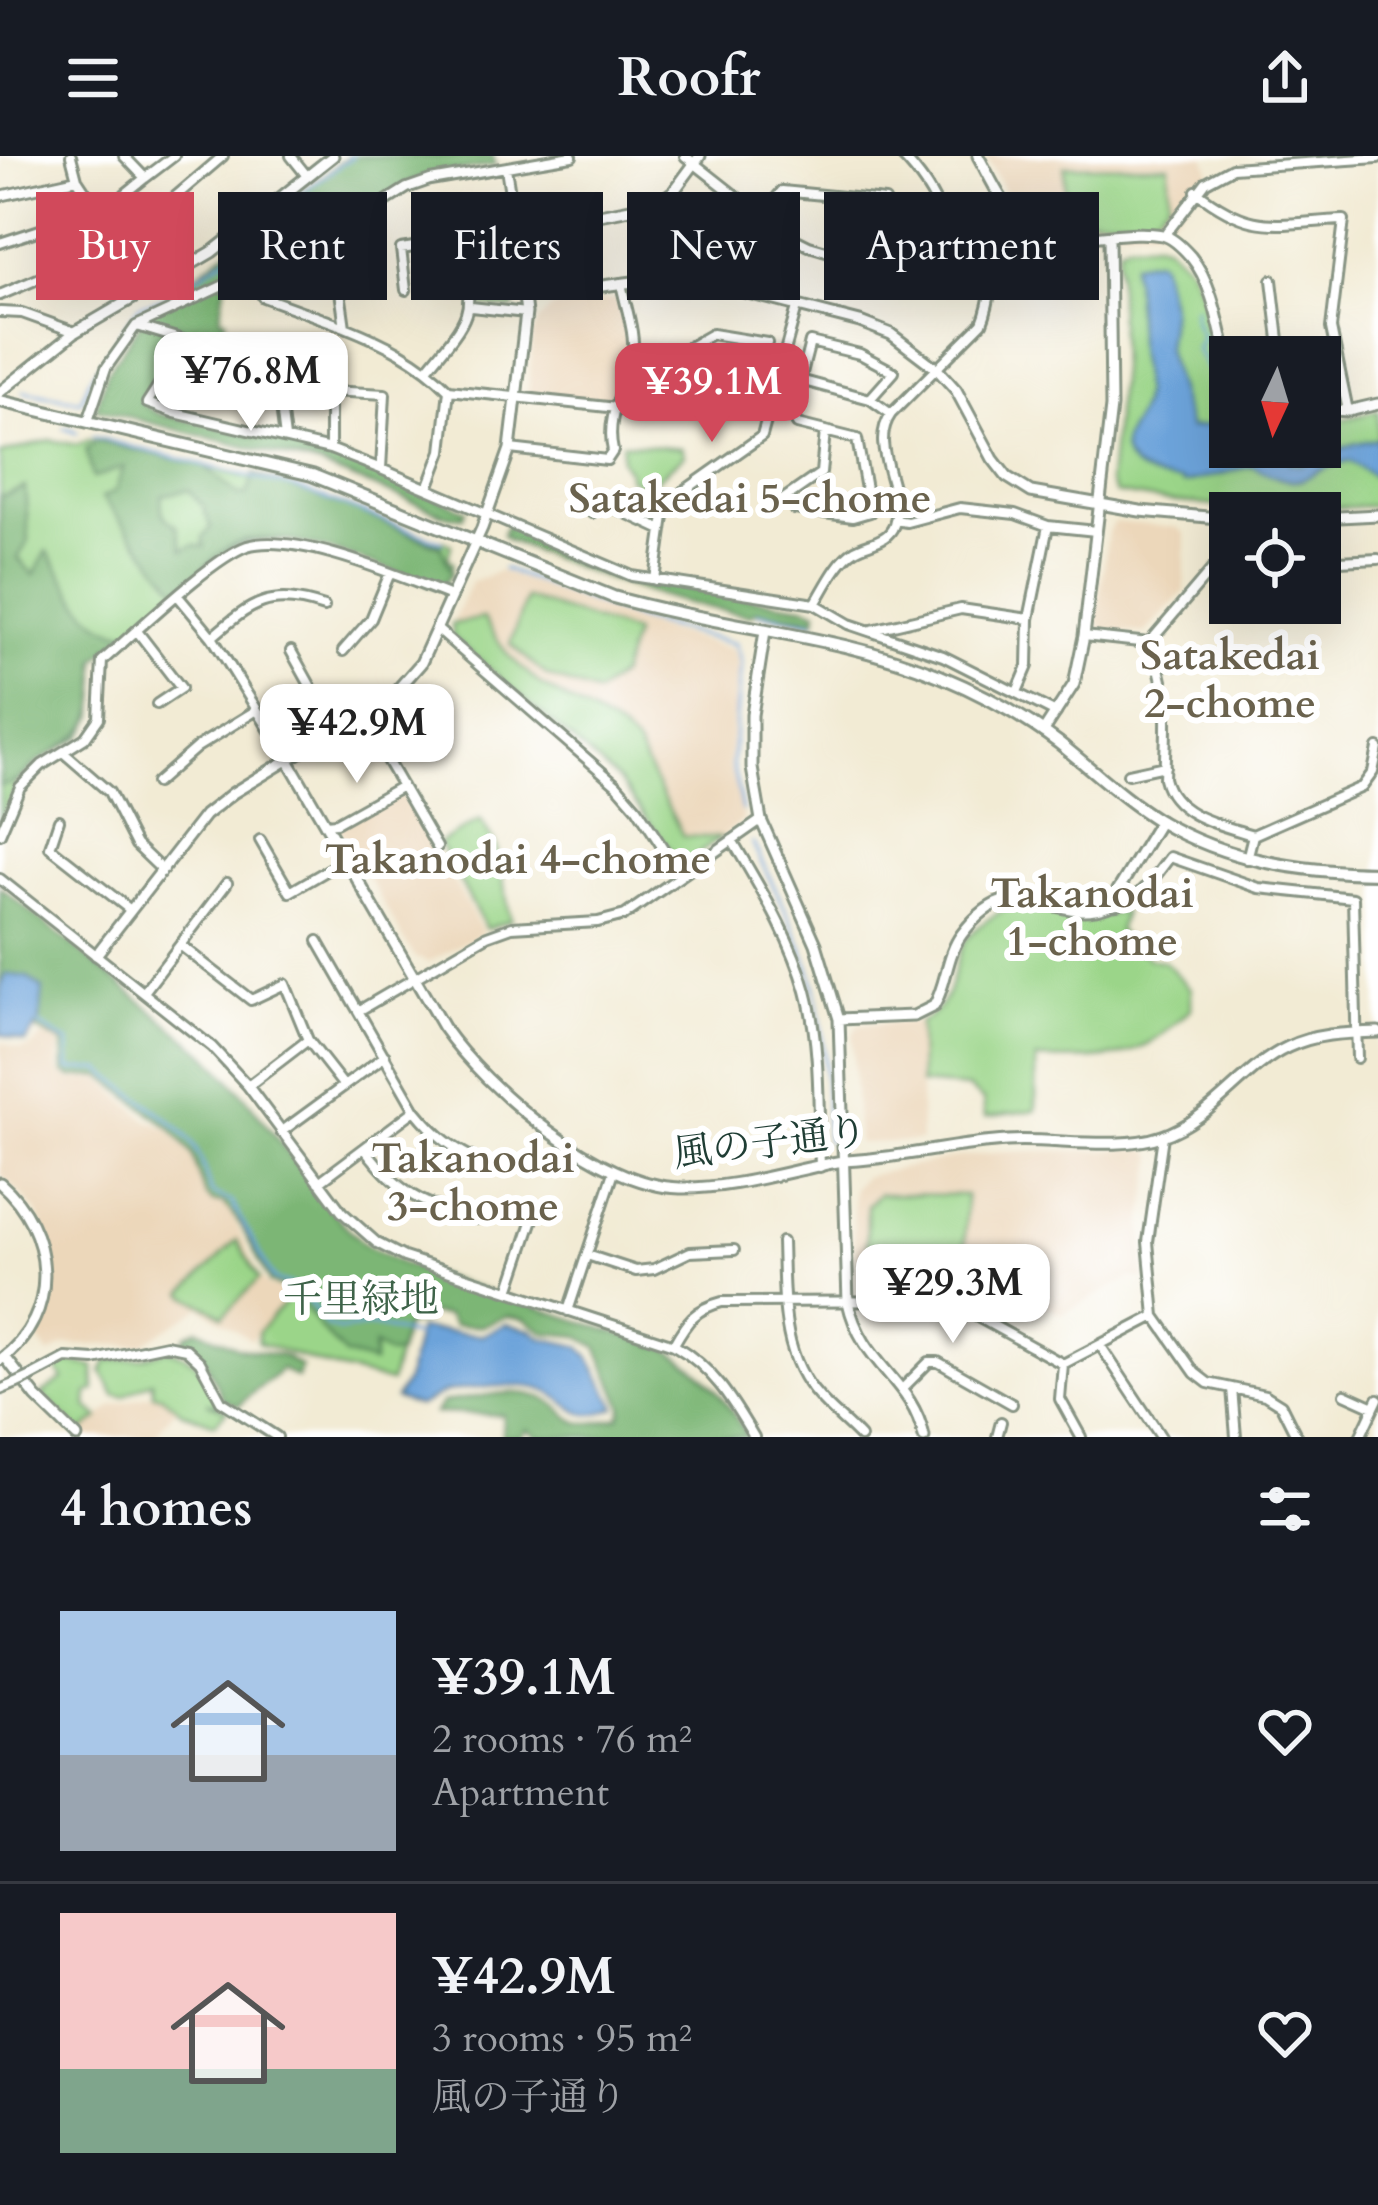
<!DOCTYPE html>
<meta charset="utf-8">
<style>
body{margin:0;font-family:Cardo,"Noto Serif JP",serif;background:#20242c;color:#f1f3f6;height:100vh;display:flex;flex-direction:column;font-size:45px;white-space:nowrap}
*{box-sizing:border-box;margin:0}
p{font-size:39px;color:#9ea1a6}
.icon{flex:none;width:66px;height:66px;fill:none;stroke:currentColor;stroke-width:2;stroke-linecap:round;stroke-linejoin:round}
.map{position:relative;height:1281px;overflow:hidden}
.drawer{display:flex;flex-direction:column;background:#171b24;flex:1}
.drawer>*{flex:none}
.hud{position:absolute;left:36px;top:36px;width:1308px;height:108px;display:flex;gap:24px}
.needle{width:78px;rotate:184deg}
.tools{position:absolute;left:1209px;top:180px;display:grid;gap:24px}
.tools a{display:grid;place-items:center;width:132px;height:132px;border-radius:0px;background:#171b24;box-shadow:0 12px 48px #0002;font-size:60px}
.price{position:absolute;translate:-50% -102px;padding:0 27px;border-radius:24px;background:#fff;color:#222;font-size:39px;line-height:78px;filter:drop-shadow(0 3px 6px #0008)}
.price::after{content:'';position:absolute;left:50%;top:72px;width:36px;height:27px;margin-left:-18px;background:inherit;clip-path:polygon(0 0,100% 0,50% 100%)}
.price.selected{background:#d1495b;color:#fff}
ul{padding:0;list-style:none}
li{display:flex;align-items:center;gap:36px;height:300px;padding:0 60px}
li+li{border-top:3px solid #363941}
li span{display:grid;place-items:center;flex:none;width:336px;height:240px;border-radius:0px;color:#555}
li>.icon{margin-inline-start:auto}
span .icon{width:144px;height:144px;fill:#fffc;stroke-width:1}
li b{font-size:51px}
h2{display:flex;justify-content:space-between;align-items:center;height:144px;padding:0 60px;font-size:51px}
.chip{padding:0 42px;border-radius:0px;background:#171b24;box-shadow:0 12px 48px #0002;font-size:42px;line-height:108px}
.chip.selected{background:#d1495b;color:#fff}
header{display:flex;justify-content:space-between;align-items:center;height:156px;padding:0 60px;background:#171b24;font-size:54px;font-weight:600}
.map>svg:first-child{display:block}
.built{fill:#ecd7ba}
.green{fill:#9bd589;stroke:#5d895e;stroke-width:3}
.forest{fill:#7cb675;stroke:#4e7a54;stroke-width:3;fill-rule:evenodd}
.water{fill:#6ca3da;stroke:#467087;stroke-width:3}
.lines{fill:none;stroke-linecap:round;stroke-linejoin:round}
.stream{stroke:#6ca3da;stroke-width:3}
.minor-casing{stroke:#889484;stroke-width:14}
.tertiary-casing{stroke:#889484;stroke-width:15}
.secondary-casing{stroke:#889484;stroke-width:16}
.minor{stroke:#fff;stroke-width:8}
.tertiary{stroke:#fff;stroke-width:9}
.secondary{stroke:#fff;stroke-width:10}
.minor-bridge-casing{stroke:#889484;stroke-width:14;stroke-linecap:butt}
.minor-bridge{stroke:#fff;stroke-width:8}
.labels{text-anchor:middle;stroke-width:12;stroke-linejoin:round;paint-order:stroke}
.street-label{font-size:39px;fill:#1f3d34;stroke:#fff}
.park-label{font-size:39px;fill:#3e6349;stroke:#fff}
.neighbourhood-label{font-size:42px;font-weight:bold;fill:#6a624d;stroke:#fff}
</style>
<header><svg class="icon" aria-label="menu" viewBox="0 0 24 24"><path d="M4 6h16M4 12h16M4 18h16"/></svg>Roofr<svg class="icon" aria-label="share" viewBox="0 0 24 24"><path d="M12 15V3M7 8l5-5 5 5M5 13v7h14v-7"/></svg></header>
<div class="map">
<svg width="1378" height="1281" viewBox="0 0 1378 1281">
<rect width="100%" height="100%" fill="#fff"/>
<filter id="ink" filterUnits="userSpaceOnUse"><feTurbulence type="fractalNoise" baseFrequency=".00833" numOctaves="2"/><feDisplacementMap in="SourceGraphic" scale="24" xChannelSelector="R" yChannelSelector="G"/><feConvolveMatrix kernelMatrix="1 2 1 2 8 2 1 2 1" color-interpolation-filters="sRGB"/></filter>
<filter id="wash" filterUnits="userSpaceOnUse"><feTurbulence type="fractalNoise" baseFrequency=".004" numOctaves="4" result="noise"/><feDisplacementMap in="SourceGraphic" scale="48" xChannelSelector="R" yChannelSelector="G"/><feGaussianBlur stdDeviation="2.7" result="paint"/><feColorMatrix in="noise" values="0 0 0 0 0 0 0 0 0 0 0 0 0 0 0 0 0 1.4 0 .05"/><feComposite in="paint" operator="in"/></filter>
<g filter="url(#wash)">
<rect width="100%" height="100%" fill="#f2ebd4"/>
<!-- built -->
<path class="built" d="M986,0H1205L1211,17L1168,66L1153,71L1053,73L1022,58L1006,39Z
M616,143L621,147L629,197L611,247L528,238L533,179L539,164L552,152Z
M1114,366L1176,371L1185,377V435L1145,477L1103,474L1097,465L1108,375Z
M499,415L640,467L733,494L738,507L729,609L744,664L720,682L683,680L636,589L620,574L541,529L508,499L483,462L452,468L471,426Z
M400,635L483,776L429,806L415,802L338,670Z
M919,867L921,985L858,987L852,880L858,869Z
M44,879L60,888L58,912L62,919L71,924L101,923L148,965L168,973L190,999L205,1042L226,1051L238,1071L259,1120L268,1130L293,1137L251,1184L201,1151L141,1189H66L49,1199L36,1180L47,1155L52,1100L48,1080L36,1055L0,1017V885L19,893L29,892Z
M1148,993L1155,1001L1143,1064L1144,1123L1130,1122L1062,1158L964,1104L854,1101L853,1032L865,1020L956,1001L1002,996Z
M149,1239L160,1240L176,1252L153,1281H86L81,1276L113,1250Z"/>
<!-- green -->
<path class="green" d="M1169,9V45L1152,62H1065V10Z
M496,82L507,92L514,153L479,149L474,144L467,90L470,86Z
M1157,86L1167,89L1189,111L1199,130L1230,237V291H1320V261L1345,263L1378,255V350C1283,354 1209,354 1115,337L1109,325L1120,212L1117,101L1119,92L1127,87Z
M51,284L77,289L89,284L254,323L441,388L443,385L451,389L448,401L453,408L446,425L434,430C378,407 292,368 233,392L97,503L95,560L81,581L40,605L17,627L0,666V298Z
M622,287L682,292L685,299L648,330L628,322L629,316L621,304Z
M526,442L634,477L620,519L597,538L547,520L510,488Z
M483,462L508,499L541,529L620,574L636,589L683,680L720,682L682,710L619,625L453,481L452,468Z
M480,664L496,690L511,764L486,773L439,687Z
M1014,748H1025L1079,762L1124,756L1118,775L1148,802L1165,806L1191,833V852C1138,908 1109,904 1036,903V954L985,961L983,944L968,932L920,928L919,867C958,850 947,814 966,784C977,768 997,758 1014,748Z
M879,1038L966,1039L965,1091L867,1090V1050Z
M237,1084L259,1123L223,1160C210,1149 196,1148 184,1137Z
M289,1142L299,1143C330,1192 346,1182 400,1188L390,1226L337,1213L258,1187V1176Z
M166,1194C198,1198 206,1220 218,1248L207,1247L227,1254L215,1268L182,1256L161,1239L153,1238L152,1225L124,1240L115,1239L102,1216L107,1205L141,1202Z
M68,1206L94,1211L95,1234L88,1238L87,1251L99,1262L81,1276L42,1238L63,1223L56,1212Z"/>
<!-- forest -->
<path class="forest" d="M349,0H493L495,9L429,20L405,28L330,76L226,125L220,161L226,163L218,189L186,180L141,247L159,258L327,296L466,354L463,361L449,360L318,309L96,253L107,216L148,156Z
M96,285L203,309L238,339H247L254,318L358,355L441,391L452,417L443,429L431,428C383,412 286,370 237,387C214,396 198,422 177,433L102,342L115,335L124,311L93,322L86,294ZM189,334L203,350L211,372L203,381L204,391L193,389L183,394L177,370C162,362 160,355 162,339Z
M25,331L29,384L18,402L34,419L47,395C70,427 84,473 128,476L96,504C100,571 92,571 40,605C24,616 20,628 0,630V341Z
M506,370L548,388L552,395L630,424L808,451L817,455L816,463L757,455L750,459C664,447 588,417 508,384L502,379Z
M0,731L205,897L241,936L339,1063L364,1088L402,1108L667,1193C706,1215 725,1243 748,1281H538L527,1273L521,1281H502L503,1259L435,1257L443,1246C469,1243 502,1234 528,1238C580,1247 554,1281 619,1261L623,1251L597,1191L578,1180L545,1177L525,1163L507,1160L482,1170L453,1169L447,1160L429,1158L425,1165L405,1170L398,1198L389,1199L374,1190L373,1207L345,1199L319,1171L295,1136L270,1127L241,1069L224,1047L213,1046L206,1040L192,998L171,972L102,920L72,921L64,917L63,887L32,871L0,847Z
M198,1173L239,1192L283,1200L301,1211L297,1222L281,1213C268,1229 251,1234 239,1250L223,1243L206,1206L182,1187L186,1179Z"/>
<!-- water -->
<path class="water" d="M1155,103L1160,106L1171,152L1166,193L1189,272L1214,269L1230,272V291H1277L1290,307L1300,309L1356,287L1378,283V323L1349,305C1296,316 1312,341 1252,310L1183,328L1182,325C1160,325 1127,316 1123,293C1121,281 1140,263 1142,243C1145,223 1137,207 1137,188C1136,161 1136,140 1132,113L1133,107Z
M6,818L27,821L43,833L40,866L25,886L0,878V833Z
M506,1168L531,1174L542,1182L579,1190L589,1200L616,1251C570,1274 572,1236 531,1231C513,1228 461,1232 444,1237C435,1240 428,1247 418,1250L395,1243L406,1225L418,1173L482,1179Z"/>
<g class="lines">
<!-- stream -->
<path class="stream" d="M1195,151L1193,161L1202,182L1196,193L1212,220
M24,235L81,245L90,222L139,150L168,141L267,73L295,41L353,0
M64,272L77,277
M93,281L299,333L442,386
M503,413L641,464L735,488L741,506L732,608L742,654
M758,457L814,466
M752,686C774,733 804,783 815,834C826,884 825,936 827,986
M39,869L69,887V914L101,913C128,937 177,962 195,992C204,1005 205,1023 212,1037L232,1046L273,1123L299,1132L327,1170L341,1174L373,1170L416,1180"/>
</g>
</g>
<g filter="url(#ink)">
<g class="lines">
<!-- minor casing -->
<g class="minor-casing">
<path id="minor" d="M71,0L77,23L150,134
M124,0L145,22L174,0
M291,0L307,20
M685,0L783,77L809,90L939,128C962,83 935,34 902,0
M1196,35C1254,80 1275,67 1344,64L1331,172L1348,255
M125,38L145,22
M0,40L77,23
M761,60L782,35L885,45
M332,79L345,171C385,187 418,203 449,234L683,259L730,230L741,228
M1165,79L1206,26L1232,12L1378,2
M0,87L98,55
M1272,124L1281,201
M406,134L401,93L461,84
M0,139L120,88L223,0
M263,141L345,171
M471,151L526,157
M0,156L22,157L75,176
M137,170L187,185
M187,185L255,202L330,235L385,238L381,313L330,293L175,257L147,247Z
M634,198L675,199L712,178L767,187
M173,208L279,235L285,282
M428,212C477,153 472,159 461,84L516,75L506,12
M800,224L870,243L891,258
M330,235V293
M88,265L106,212L136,170L332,79L407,32L430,24L572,0
M510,293L607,304L613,295C605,260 624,235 632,202C637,181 625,149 621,127
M381,313L632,420L815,448L849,468L943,500L1056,557
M428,332L442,295L449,234
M867,340L892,337
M786,342L794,353L853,361L870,356L857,283L797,268L792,256L810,186L860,198L894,216L870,243
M772,351L821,317L825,275
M592,357L595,350L604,347L662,374
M895,364L907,366L960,352L1015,358L1048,370L1096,375
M1320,406L1378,403
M655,424L664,360L674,342L762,280L797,151
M178,440L212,481L288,604
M815,448C826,430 837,405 855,394C868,386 888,386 894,369C906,333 867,292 891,258L982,167C999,126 983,100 1019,65
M438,474L617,629L637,652L681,720
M872,474L961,453L1029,463
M137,475L181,532L157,548
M1084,480L1149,487
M212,481C251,447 270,433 324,451
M1149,487C1172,534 1166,572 1164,622C1173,660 1221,669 1253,679L1362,631L1373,616L1378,592
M1149,487L1213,412L1230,411
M291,495L336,576
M343,495L371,463L390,417
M1017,536L1028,510L1029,463L1048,370
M362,561L437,691
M64,597L109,636L136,689L161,713
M1128,618L1165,610
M156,627L197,591L257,554
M59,664L50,691L129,753
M325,668L336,667L402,630
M0,678L20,631L42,609L85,582L99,562L102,505C134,478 212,402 247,390C296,375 403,422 451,440
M260,684L290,736L345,704
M732,684C760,732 791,781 806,835C821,891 818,953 820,1011
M1247,703L1253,679
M0,723L212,891L248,930L342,1056L377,1087L404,1101L674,1189C713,1212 731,1242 754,1281
M1109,749C1140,747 1152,724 1170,701L1259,732L1353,742L1357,902
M318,785L415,954L319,1026
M180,789L227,727
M144,836L180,789L251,844L285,828L308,884L248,930
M360,854L487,780L512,771L598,766L625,759L761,664
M308,884L344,930
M415,954C436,980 453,993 483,1007
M281,976L385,900
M1163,980L1148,1086L1155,1160L1195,1217L1208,1227L1265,1239L1281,1249L1297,1281
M365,993C400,1039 421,1048 476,1063
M782,1086C784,1140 780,1199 819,1241C831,1255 847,1267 860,1281
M587,1099L636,1115L654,1113L690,1096L734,1094
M509,1135L536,1054
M568,1155L614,1016
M674,1188C687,1165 695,1153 722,1146L941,1145L956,1149L1063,1208
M1100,1189L1161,1281
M1063,1208L1155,1160
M1063,1208L1060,1243L1081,1281
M30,1221L66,1202L94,1204L166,1189L186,1193L200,1206L221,1245L277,1281
M903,1232L929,1206H938L1012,1248
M1232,1232L1236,1281
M0,1234L17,1227
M1345,1238L1374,1251
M997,1281L1001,1266
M1360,1281L1378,1243"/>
</g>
<!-- tertiary casing -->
<g class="tertiary-casing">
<path id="tertiary" d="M978,0C990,21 1000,46 1018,63C1055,99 1117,70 1162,79C1173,81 1184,93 1191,101C1215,130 1220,179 1230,215
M526,140L671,121L701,125L860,166L891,178L937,213L956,234L993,303L1007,321L1031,336L1140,355L1230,363
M0,236L75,176L212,96L333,0
M1320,253L1348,255L1378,248
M1320,362L1378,359
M765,475L752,559V612L761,664L816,788L839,863L848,1146C862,1210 912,1223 924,1281
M1043,576L1074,528L1084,480L1111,251L1109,80
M288,604L443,871C487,934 600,1030 680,1032C736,1033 790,1014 843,1005C898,1003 952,988 1007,985C1053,982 1119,995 1162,980C1213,963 1241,913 1288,891C1317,877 1347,877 1378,876
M96,799L205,659L233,637L391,541L421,507L482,372L510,293L526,157L516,75L656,48L674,35L700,0
M839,863L914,860L934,850C947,828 946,799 962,778C1017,705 1052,772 1109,749L1160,665
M0,1027C54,1074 63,1158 0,1204
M5,1201L36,1241L77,1281"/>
</g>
<!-- secondary casing -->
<g class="secondary-casing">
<path id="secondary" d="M0,245L312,319L613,441C722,472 835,477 940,520C981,537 1023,560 1059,587C1092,613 1123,643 1159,665C1227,705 1301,716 1378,717"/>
</g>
<!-- minor -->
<use href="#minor" class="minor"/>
<!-- tertiary -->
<use href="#tertiary" class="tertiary"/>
<!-- secondary -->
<use href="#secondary" class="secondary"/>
<!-- minor-bridge casing -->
<g class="minor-bridge-casing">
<path id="minor-bridge" d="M17,1227L30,1221"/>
</g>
<!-- minor-bridge -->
<use href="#minor-bridge" class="minor-bridge"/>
</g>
</g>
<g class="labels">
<!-- street labels -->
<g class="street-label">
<text transform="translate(770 985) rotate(-7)" y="14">風の子通り</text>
</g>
<!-- park labels -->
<g class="park-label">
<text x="361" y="1156">千里緑地</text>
</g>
<!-- neighbourhood labels -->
<g class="neighbourhood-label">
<text x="750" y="356">Satakedai 5-chome</text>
<text x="1230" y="513">Satakedai<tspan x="1230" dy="48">2-chome</tspan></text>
<text x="518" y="717">Takanodai 4-chome</text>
<text x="1092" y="751">Takanodai<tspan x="1092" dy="48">1-chome</tspan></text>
<text x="473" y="1016">Takanodai<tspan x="473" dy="48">3-chome</tspan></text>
</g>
</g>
</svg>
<div class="tools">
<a><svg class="needle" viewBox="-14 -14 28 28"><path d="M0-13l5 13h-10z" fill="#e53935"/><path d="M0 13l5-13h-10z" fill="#9ea1a6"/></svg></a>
<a><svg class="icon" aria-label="locate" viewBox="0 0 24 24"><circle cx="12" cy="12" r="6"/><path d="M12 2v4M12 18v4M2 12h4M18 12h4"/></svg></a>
</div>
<b class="price" style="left:251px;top:278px">¥76.8M</b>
<b class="price selected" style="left:712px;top:289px">¥39.1M</b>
<b class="price" style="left:357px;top:630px">¥42.9M</b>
<b class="price" style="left:953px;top:1190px">¥29.3M</b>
<div class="hud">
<a class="chip selected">Buy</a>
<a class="chip">Rent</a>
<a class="chip">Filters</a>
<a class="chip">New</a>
<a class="chip">Apartment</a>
</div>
</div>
<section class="drawer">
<h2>4 homes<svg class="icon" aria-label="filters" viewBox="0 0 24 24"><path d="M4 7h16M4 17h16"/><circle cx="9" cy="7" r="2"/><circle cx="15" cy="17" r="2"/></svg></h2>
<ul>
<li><span style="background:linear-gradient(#a9c7e8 60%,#9aa5b1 0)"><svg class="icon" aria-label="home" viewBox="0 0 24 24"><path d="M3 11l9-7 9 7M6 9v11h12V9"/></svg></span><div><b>¥39.1M</b><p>2 rooms · 76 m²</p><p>Apartment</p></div><svg class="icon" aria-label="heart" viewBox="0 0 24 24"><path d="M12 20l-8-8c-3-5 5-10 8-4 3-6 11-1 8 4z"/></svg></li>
<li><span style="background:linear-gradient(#f6c9c9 65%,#7fa58c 0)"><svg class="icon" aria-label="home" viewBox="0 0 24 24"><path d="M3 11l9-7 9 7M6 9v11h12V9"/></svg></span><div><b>¥42.9M</b><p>3 rooms · 95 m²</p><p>風の子通り</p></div><svg class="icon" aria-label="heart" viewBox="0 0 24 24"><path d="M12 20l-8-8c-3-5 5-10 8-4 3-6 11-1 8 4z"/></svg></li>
</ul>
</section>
